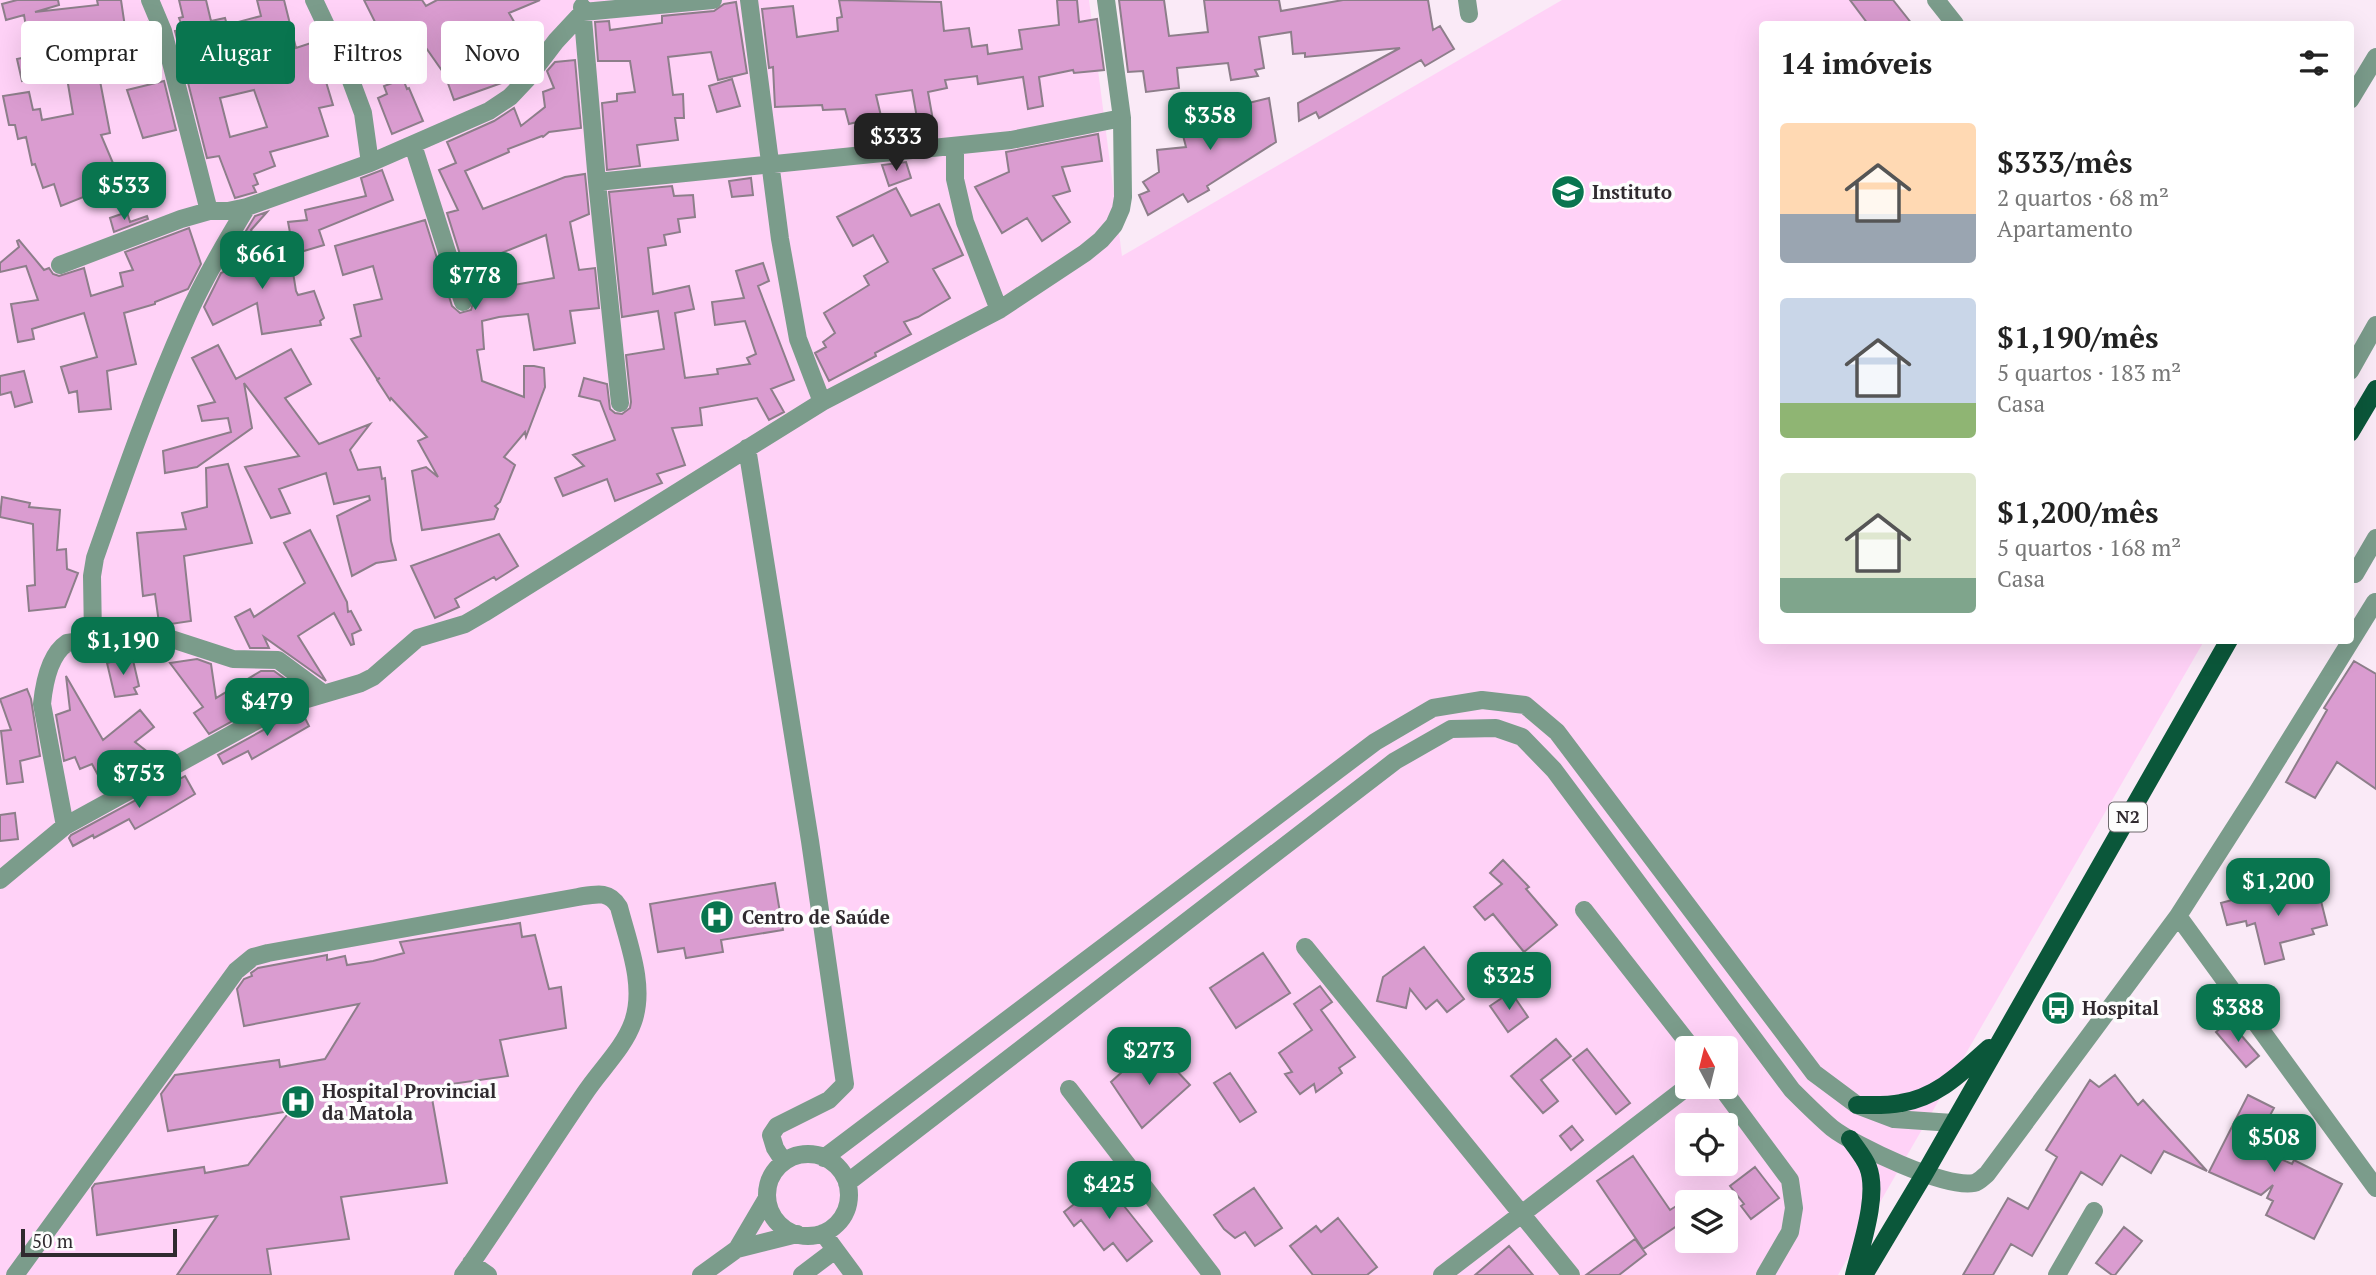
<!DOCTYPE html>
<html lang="pt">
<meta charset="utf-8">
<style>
body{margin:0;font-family:"PT Serif",serif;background:#f2f2f2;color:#222;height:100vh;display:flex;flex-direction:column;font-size:26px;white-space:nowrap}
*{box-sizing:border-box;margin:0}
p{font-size:23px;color:#767676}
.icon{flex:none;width:38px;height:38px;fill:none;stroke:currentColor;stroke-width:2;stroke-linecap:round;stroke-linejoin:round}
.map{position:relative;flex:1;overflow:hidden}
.panel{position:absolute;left:1759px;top:21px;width:595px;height:623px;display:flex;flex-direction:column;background:#fff;border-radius:7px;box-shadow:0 7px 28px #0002}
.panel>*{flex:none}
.top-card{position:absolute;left:21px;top:21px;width:665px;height:63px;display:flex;gap:14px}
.needle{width:46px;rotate:353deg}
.tools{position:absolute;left:1675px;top:1036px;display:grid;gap:14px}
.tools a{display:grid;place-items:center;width:63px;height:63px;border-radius:7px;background:#fff;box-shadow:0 7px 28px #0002;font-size:35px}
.scale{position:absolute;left:21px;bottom:18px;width:156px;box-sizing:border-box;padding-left:7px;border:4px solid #302a2f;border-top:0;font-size:19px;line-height:24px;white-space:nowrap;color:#302a2f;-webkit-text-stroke:5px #fdfdfd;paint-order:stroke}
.price{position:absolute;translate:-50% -60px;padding:0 16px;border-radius:14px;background:#09754f;color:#fff;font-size:23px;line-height:46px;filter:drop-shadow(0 2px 4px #0008)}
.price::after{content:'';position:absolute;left:50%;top:42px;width:21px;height:16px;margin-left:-10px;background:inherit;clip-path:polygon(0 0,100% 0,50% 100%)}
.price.on{background:#222;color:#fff}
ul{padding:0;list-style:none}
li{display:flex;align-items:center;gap:21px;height:175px;padding:0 21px}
li span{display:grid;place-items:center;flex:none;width:196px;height:140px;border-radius:7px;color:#555}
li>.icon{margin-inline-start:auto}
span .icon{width:84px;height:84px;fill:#fffc;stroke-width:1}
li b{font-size:30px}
h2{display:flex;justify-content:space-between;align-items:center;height:84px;padding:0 21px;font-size:30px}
.tag{padding:0 24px;border-radius:7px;background:#fff;box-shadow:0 7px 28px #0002;font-size:24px;line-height:63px}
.tag.on{background:#09754f;color:#fff}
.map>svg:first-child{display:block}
.green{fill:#ffd2f7;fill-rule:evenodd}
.building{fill:#da9cd0;stroke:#8d7e8a;stroke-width:2;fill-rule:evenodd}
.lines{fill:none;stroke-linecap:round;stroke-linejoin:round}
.minor{stroke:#7b9c8b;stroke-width:18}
.major{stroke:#0b573a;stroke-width:18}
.labels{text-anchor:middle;stroke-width:7;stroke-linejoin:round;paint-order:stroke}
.shield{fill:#fdfdfd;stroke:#6e696d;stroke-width:2}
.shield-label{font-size:18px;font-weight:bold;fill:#302a2f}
.poi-label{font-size:19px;font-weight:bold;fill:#302a2f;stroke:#fdfdfd;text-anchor:start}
</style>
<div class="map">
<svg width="2376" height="1275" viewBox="0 0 2376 1275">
<rect width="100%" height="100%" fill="#faeaf7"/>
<!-- green -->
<path class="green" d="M0,0H1089L1122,256L1562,0H1893L1911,24H1762V640L2204,641L1838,1275H0ZM1687,1048H1726V1087H1687ZM1687,1125H1726V1164H1687ZM1687,1202H1726V1241H1687Z"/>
<!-- building -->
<path class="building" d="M17,0H58L59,5L35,12L98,5L97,0H121L125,27L147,22L153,48L115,56L107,30L91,34L110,133L101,135L121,182L61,206L54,184L43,188L35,164L32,165L26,137L18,139L15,125H9L3,96L29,92L33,110L40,109L42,120L73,114L66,72L22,81L17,59L31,56L24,15L6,20L2,4Z
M179,0H206L211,21L225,18L227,25L261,16L257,0H284L296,48L314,42L333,105L319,108L328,136L270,152L275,166L254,174L258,184L253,186L256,192L235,198L219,156L207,158L175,31L183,29L179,18L183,17ZM254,90L267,127L230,137L220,98Z
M364,0H422L426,6L437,0H540L509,13L532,53L513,77H506L507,81L454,100L445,75L424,45L394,60Z
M839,0L941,2L944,31L969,28L972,47L987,45L988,54L1022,49L1019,30L1059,25L1057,0H1077L1079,22L1097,19L1104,70L1074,73L1073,70L1039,77L1043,106L1028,109L1023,77L978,84L977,76L945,80L947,88L928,92L934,126L919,129L912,90L876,95L881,116L849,124L845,109L823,110L822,105L775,107L773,67L769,68L762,9L793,6L797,37L838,31L837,18L842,17Z
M1119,0H1164L1169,36L1208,32L1204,0H1279L1281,11L1343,0H1428L1433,30L1440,26L1454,49L1425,66L1421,60L1319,118L1316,112L1299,121L1298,103L1400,48L1305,57V53L1293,54L1291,32L1259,37L1264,68L1255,70L1258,76L1231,80L1228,63L1177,68L1179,88L1146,92L1143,71L1128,72Z
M1850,0H1893L1912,24H1868Z
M736,2L747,73L718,80L711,52L668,57L673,95L683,94L684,118H675L678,140L637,145L640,166L607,170L602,103L617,101V94L635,92L630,61H598L595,22L609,21L610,30L662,23V16L714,11L724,4Z
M575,60L581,128L549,132L543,137L542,136L508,149L509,152L465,171L483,209L565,177L585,174L589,214L570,222L579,270L595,268L599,308L570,311L575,343L534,350L528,314L499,317L482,321L484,349L477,350L482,381L524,397V366H534L544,368L545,387L526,437L525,432L504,457L515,465L500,502L495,506L498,509L494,519L422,530L412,471L426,467L438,477L418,441L427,437L391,398L390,400L377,380L380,378L377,379L351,339L361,336L354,305L382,299L373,266L343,275L335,246L425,220L452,306L460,313L471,310L474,299L447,213L458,210L439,170L456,163L447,142L494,121L514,108L521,126L545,107L543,92L554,88L547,71L555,62ZM546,235L554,278L497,288L489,258Z
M403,79L407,89L409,88L423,121L392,134L378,98L387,94L384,86Z
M732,79L740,106L717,112L709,86Z
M164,81L176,130L143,138L127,90Z
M1269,98L1276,142L1207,186L1209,190L1188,202L1183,194L1148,215L1139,195L1149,191L1143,182L1159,172L1157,150L1186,147L1179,120Z
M1098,134L1102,161L1062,167L1070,191L1053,196L1070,222L1042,241L1027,218L1002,233L975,187L1009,172L1006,152Z
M906,162L911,178L889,186L882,165Z
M382,170L393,200L319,230L324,245L294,254L288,222L307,220L305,210L366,196L361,178Z
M751,178L753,195L732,197L729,181Z
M672,186L674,196L693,195L695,217L678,219L680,232L664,235L666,245L648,248L653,294L689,286L694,309L675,313L685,378L718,374L717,369L750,364L747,358L756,354L745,321L715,325L712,302L744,298L736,271L763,263L769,281L758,286L794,380L771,389L784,412L769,420L757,398L700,408L702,425L672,428L685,465L657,474L662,483L615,501L607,479L563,496L555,478L584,466L573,455L615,440L600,401L579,396L584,378L607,384L610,409L615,413L622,414L630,408L631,402L626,355L664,349L658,311L622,317L609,192Z
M896,188L911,216L939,204L963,255L933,269L950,298L918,317L904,322L911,334L875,353L876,356L829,381L815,353L826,347L823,342L835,333L824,313L869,285L864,276L888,262L873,235L853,246L837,217Z
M127,212L130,222L147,216L148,219L114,232L110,218Z
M267,212L251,230L266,264L291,260L296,291L298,295L314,291L324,318L320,321L321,325L262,334L257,303L213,325L204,307L221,273L239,265L233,252L255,216Z
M189,228L201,264L188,289L155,302V304L124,313L136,364L107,371L111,409L79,412L77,391L69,393L61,367L97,357L84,313L32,329L34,339L18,342L11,304L38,300L26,266L0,272V263L19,247L17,241L19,240L44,270L49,268L53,274L59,276L84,268L91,296L123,286L120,273L133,270L125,252Z
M218,345L236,379L291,349L311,384L285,398L319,444L370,424L350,450L358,470L380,467L382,479L385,478L391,541L396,560L376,563L352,576L337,516L370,500L369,496L334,504L326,473L279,489L290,513L271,518L245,467L299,456L244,383L252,428L197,467L165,473L163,451L231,432L228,418L202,421L198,406L215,402L192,358Z
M24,371L32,402L15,407L11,392L0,395V376Z
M228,464L252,543L184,556L191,621L164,625L159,623L155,594L143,596L137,533L186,529L182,513L207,507L206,468Z
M2,497L30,503L29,507L60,510L57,550L66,549L67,569L78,573L65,607L29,611L27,586L35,585L33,524L0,517Z
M310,530L347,602L348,612L351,611L361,630L352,634L354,644L351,645L334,613L298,636L326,681L264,637L269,648H250L235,617L250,609L254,617L305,583L284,543Z
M499,534L518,566L496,580L494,577L455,599L459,607L435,618L411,566Z
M132,656L139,686L134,688L137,694L115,697L107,663Z
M197,659L211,664L216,698L261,671H274L285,679L291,692L278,696L209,734L194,713L203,707L170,663Z
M2354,661L2376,674V789L2337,762L2315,798L2286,782L2327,710L2324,708Z
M66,676L103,740L140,710L154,727L135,742L149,753L140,765L144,770L106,790L92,764L80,769L75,757L64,761L56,715L70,710Z
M27,689L31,699L40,756L20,761L23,782L7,784L1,731L11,730L0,699Z
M302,712L309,726L252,759L248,751L223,764L218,755L287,717Z
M185,776L195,794L165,812L135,829L129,819L94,838L93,835L73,846L69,838L71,835L158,788L159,790Z
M15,813L18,839L0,841V815Z
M1503,860L1529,887L1526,889L1557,925L1524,952L1493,914L1485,920L1474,907L1502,884L1490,873Z
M775,883L783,930L721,940L723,952L686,958L684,948L658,952L650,904Z
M2317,885L2327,925L2312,929L2314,934L2280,943L2284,959L2265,964L2255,923L2247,926L2246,921L2227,925L2221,903L2254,894L2259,900Z
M520,923L522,937L535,935L549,989L561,987L566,1028L500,1040L508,1076L430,1087L447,1183L341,1197L349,1239L267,1249L271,1275H177L217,1216L97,1235L92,1188L95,1184L204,1167L205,1173L248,1165L290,1111L168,1131L161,1094L175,1075L279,1060L280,1067L325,1059L359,1004L244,1026L237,989L244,979L252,976L251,973L258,968L327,955V960L345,956L347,965L373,961L404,953L400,942Z
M1424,947L1464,999L1447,1012L1437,1000L1426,1009L1410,989L1406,1008L1377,1001L1383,977Z
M1263,953L1290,993L1236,1028L1210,988Z
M1506,957L1518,974L1502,986L1490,969Z
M1320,986L1332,1002L1321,1010L1355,1057L1339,1068L1342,1073L1316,1092L1314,1084L1300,1094L1285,1074L1292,1072L1279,1053L1312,1030L1294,1004Z
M1511,992L1528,1017L1508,1032L1490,1006Z
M2229,1021L2259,1056L2246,1067L2216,1032Z
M1556,1039L1571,1056L1541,1080L1558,1101L1543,1113L1511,1076Z
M1587,1049L1630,1103L1616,1114L1573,1060Z
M1160,1053L1190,1085L1142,1128L1111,1082L1133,1062Z
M1230,1073L1256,1112L1240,1122L1214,1083Z
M2115,1075L2138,1105L2143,1100L2207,1171L2164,1151L2151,1173L2121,1155L2102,1185L2081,1172L2032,1256L2011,1244L1993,1275H1963L2008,1198L2028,1209L2057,1157L2046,1150L2090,1080L2099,1087Z
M2248,1095L2274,1108L2253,1147L2292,1164L2294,1160L2342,1184L2314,1239L2266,1215L2273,1201L2267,1198L2273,1185L2261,1195L2209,1172Z
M1572,1126L1583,1140L1571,1150L1560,1136Z
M1633,1156L1670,1210L1681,1203L1687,1211V1219L1643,1249L1597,1181Z
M1755,1167L1779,1198L1751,1219L1741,1206L1744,1204L1730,1186Z
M1104,1181L1152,1241L1127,1261L1113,1243L1104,1250L1081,1220L1074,1226L1064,1212Z
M1254,1188L1282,1228L1255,1246L1245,1232L1235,1238L1224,1229L1214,1215Z
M1338,1218L1377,1267L1367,1275H1313L1290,1246L1316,1226L1321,1232Z
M2124,1227L2142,1241L2115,1275H2112L2096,1263Z
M1635,1239L1646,1254L1619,1275H1586Z
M1509,1246L1533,1275H1475Z"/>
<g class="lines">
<!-- minor -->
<path class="minor" d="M150,0L163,31L209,211
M314,0L347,70L363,113L370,163
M749,0L780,239L798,339L822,402
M1467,0L1469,14
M1936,0L1955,24
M582,7L597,182L620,403
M2350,100L2376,57
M413,145L463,302
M955,146V179L965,222L999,310
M597,182L1011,140L1122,118
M60,265L181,219L209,211H228L247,207L370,163L489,111L510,97L527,79L556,41L583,12L713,0
M2350,371L2376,325
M747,448L810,841L845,1084L829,1100L777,1126L771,1135L775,1148L784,1162
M2355,574L2376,538
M93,638L92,576L95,558C123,478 151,397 186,319C203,280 225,243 247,207
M65,826L42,704C44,684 49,655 67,643L144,632L156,634L233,659L278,660L324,694
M0,880L65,826L283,706L361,683L373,677L418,638L465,624L484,613L822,402L999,310L1085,253L1101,240L1114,225L1121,209L1123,197L1122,118L1106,0
M1584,910L1692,1048
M2178,916L2376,1188
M1305,947L1571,1275
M1721,1087L1790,1180L1794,1208L1790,1232L1765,1275
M1069,1089L1212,1275
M767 1195a41 41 0 1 1 82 0a41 41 0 1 1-82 0Z
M824,1158L1375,742L1433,708L1482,700L1525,705L1557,732L1814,1073L1857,1105L1894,1119L1953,1123
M847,1183L1395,761L1451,729L1496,728L1522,737L1554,770L1792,1090C1805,1103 1818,1116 1832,1128C1855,1146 1946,1189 1974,1183C1979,1182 1983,1177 1987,1174L2178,916L2258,791L2375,602
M823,1233L854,1275
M737,1249L767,1198
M471,1263L488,1275
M15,1275L236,971L253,957L268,953L578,897C596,894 609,890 619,907C628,942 646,986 633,1022C624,1048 600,1070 585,1093C544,1153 505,1215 463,1275
M701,1275L737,1249L797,1234
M802,1275L835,1250
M1442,1275L1687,1087
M2057,1275L2094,1211"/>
<!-- major -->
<path class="major" d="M2350,433L2376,389
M1857,1105C1871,1105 1887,1106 1901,1103C1938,1097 1962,1072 1989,1048
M1850,1139C1856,1148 1864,1157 1868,1167C1879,1195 1861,1246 1854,1275
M1864,1275L1925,1173L2229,640"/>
</g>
<!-- icons -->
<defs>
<g id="school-disc" transform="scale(1.75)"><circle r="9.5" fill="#09754f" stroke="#fdfdfd"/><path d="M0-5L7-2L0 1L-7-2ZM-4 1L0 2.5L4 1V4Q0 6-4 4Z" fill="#fff"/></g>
<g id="hospital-disc" transform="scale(1.75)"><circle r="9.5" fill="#09754f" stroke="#fdfdfd"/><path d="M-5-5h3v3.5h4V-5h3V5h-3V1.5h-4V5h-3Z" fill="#fff"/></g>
<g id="bus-disc" transform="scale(1.75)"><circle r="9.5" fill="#09754f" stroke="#fdfdfd"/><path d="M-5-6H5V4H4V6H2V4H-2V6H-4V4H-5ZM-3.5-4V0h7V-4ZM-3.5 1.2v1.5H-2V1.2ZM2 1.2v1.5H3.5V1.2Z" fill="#fff"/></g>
</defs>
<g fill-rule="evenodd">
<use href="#school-disc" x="1568" y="192"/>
<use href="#hospital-disc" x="717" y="917"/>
<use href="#bus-disc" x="2058" y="1008"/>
<use href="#hospital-disc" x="298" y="1102"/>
</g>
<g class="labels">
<!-- shield labels -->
<rect class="shield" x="2109" y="802.5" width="38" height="29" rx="5"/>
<g class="shield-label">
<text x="2128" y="823">N2</text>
</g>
<!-- poi labels -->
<g class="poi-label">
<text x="1592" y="199">Instituto</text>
<text x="742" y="924">Centro de Saúde</text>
<text x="2082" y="1015">Hospital</text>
<text x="322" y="1098">Hospital Provincial<tspan x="322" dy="22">da Matola</tspan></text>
</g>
</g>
</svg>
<div class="tools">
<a><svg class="needle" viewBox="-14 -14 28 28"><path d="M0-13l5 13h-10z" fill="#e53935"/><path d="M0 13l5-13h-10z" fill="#767676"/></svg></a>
<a><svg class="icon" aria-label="locate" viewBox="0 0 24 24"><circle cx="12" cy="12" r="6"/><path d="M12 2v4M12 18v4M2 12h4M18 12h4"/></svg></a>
<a><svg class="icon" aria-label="layers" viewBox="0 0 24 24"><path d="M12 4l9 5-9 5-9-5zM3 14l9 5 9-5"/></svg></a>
</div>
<div class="scale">50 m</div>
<b class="price" style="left:1210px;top:152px">$358</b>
<b class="price on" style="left:896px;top:173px">$333</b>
<b class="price" style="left:124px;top:222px">$533</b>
<b class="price" style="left:262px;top:291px">$661</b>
<b class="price" style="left:475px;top:312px">$778</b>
<b class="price" style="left:123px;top:677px">$1,190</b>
<b class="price" style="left:267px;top:738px">$479</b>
<b class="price" style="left:139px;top:810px">$753</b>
<b class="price" style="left:2278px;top:918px">$1,200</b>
<b class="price" style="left:1509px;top:1012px">$325</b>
<b class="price" style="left:2238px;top:1044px">$388</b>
<b class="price" style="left:1149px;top:1087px">$273</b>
<b class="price" style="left:2274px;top:1174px">$508</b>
<b class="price" style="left:1109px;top:1221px">$425</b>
<div class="top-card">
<a class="tag">Comprar</a>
<a class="tag on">Alugar</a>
<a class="tag">Filtros</a>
<a class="tag">Novo</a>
</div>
<section class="panel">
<h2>14 imóveis<svg class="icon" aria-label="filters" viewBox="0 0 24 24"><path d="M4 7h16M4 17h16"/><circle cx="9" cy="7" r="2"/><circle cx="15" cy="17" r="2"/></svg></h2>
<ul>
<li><span style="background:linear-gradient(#ffd9b3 65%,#9aa5b1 0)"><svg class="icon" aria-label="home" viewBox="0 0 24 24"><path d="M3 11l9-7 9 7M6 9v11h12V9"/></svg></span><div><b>$333/mês</b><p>2 quartos · 68 m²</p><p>Apartamento</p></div></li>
<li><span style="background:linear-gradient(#c9d6e8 75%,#8fb573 0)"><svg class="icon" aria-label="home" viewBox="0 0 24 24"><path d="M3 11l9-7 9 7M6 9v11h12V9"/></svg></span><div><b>$1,190/mês</b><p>5 quartos · 183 m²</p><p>Casa</p></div></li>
<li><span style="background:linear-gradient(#dfe7d0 75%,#7fa58c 0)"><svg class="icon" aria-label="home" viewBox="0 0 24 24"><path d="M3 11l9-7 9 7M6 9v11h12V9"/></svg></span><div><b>$1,200/mês</b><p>5 quartos · 168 m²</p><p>Casa</p></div></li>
</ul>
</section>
</div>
